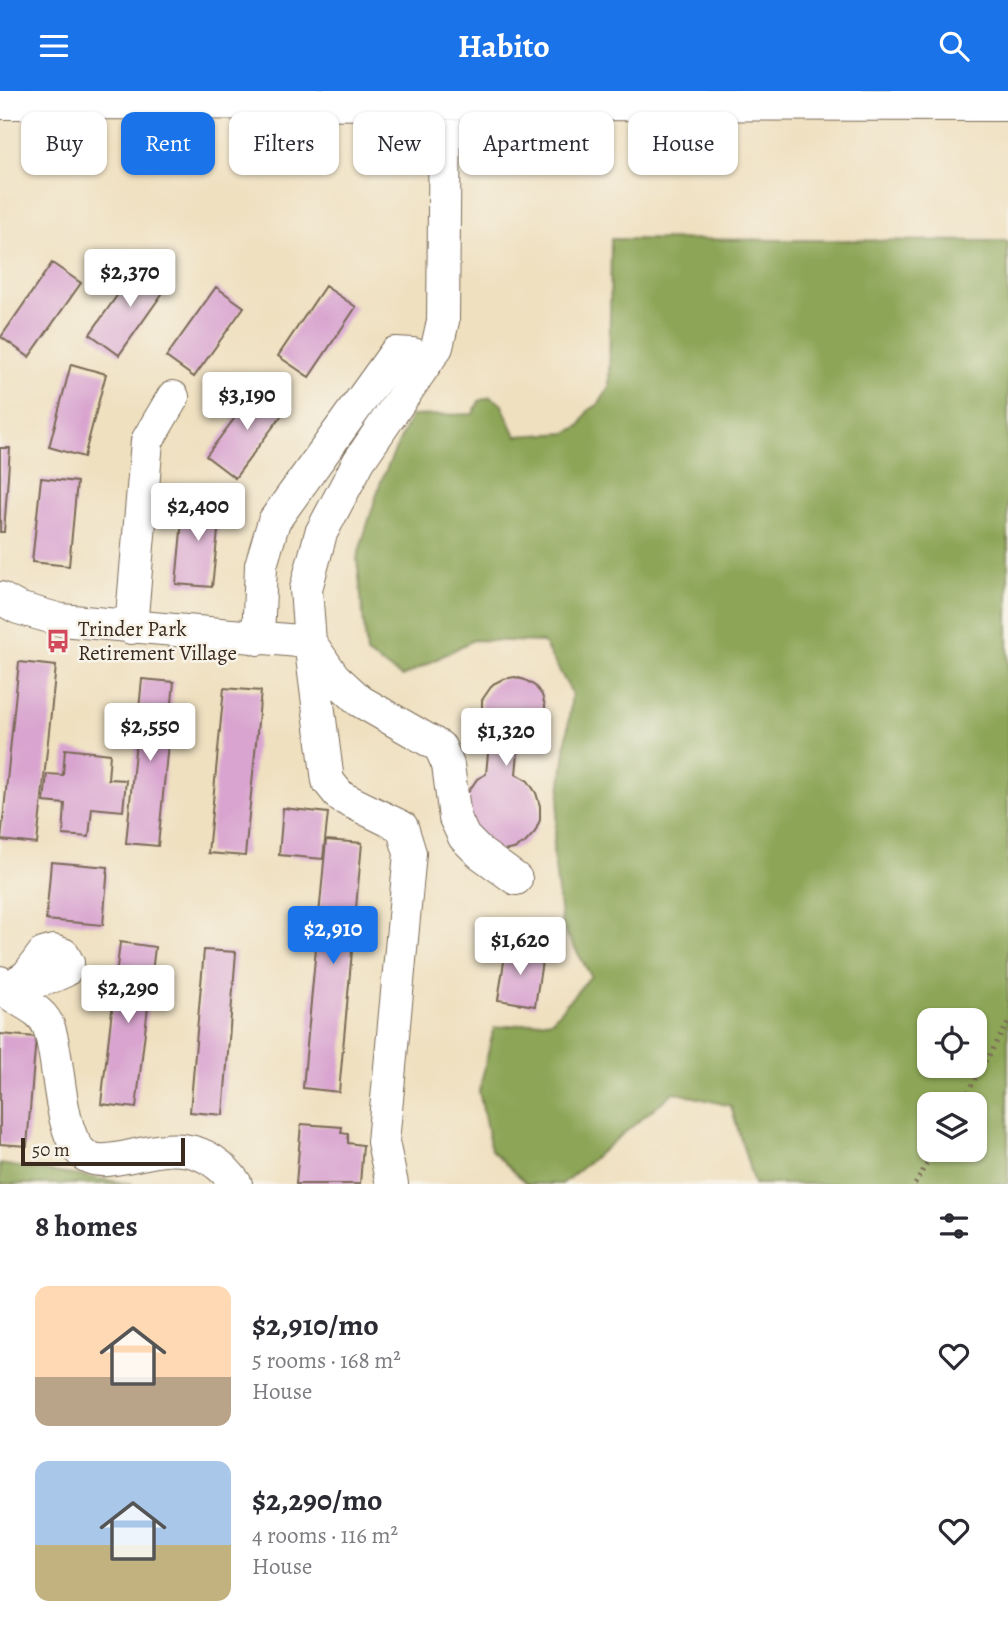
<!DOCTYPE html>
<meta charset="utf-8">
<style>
body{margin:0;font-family:Alegreya,serif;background:#f7f7f7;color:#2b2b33;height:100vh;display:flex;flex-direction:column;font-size:26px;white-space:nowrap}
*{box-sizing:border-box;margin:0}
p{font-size:23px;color:#7c7c81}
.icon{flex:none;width:38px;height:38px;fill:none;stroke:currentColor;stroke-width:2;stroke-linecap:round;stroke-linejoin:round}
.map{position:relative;height:1093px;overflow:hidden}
.side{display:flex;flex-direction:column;background:#fff;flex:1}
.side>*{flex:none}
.banner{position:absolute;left:21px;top:21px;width:966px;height:63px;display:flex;gap:14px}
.fabs{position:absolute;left:917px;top:917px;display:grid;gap:14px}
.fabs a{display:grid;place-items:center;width:70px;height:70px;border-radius:14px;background:#fff;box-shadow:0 2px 5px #0004;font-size:35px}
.scale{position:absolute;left:21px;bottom:18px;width:164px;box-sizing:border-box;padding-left:7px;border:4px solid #3b2a1e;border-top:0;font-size:19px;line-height:24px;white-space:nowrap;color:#3b2a1e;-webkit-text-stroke:5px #f7f3e8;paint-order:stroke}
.price{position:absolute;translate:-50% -60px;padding:0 16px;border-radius:7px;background:#fff;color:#222;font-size:23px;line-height:46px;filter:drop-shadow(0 2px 4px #0008)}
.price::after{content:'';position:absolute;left:50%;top:42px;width:21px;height:16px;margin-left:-10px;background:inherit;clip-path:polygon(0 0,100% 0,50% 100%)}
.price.selected{background:#1a73e8;color:#fff}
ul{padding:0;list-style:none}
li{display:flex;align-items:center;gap:21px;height:175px;padding:0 35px}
li span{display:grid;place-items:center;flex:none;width:196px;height:140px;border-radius:14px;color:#555}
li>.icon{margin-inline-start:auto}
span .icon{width:84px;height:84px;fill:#fffc;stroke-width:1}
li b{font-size:30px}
h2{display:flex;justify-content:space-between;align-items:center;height:84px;padding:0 35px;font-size:30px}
.tag{padding:0 24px;border-radius:14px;background:#fff;box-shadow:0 2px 5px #0004;font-size:24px;line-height:63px}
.tag.selected{background:#1a73e8;color:#fff}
header{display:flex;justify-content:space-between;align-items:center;height:91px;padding:0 35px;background:#1a73e8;color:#fff;font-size:32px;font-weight:700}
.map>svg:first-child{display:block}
.forest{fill:#8ca556;stroke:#64683a;stroke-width:2;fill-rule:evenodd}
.building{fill:#d9a5d0}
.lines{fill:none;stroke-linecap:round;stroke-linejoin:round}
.minor-casing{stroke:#7a6a57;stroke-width:34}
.path{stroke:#7a6a57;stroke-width:4.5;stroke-dasharray:2 5;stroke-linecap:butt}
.minor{stroke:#fff;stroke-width:32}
.labels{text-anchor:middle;stroke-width:5;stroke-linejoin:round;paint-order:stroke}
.poi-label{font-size:21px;fill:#3b2a1e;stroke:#f7f3e8;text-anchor:start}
</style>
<header><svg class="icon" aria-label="menu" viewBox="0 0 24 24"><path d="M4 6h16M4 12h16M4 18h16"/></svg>Habito<svg class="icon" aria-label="search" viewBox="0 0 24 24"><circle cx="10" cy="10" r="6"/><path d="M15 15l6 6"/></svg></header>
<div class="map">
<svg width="1008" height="1093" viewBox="0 0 1008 1093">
<rect width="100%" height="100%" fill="#f7f3e8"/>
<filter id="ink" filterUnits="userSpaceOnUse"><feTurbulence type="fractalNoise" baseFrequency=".0143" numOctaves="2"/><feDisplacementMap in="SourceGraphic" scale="14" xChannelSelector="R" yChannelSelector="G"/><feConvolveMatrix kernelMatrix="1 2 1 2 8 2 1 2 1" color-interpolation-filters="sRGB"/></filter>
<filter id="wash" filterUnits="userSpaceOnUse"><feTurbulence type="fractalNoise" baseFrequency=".00686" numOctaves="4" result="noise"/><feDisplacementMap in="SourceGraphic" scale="28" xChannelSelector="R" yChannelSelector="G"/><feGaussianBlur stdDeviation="1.57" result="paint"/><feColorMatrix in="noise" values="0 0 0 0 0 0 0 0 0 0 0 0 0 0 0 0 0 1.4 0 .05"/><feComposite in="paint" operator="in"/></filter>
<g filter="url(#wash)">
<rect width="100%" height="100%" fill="#efe0c0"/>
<!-- forest -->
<path class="forest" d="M611,148L1008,150V1093H754L731,1015L674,1001L562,1093H527L491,1059L479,1000L494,937L552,929L591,885L562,835L553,759L572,602L543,551L473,549L402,586L367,563L357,467L381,390L411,325L473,323L479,310L490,306L501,312L516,345L567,342L580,335L588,320L599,313L609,296ZM929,929H975V975H929ZM929,1013H975V1059H929Z
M0,1073L133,1093H0Z"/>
<g id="blocks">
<!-- building -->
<path class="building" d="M52,172L81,192L29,266L1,246Z
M140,172L169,193L119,264L90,243Z
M325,195L356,216L309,286L278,265Z
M216,196L244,216L194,286L166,266Z
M71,273L106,283L84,366L49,356Z
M259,295L287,317L235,387L206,365Z
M0,357H10L4,441H0Z
M41,387L77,391L69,475L32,471Z
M184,408L221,412L212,496L176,493Z
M19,571L56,575L37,753L1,749Z
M515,586L525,589L535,595L542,604L545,615V626L540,637L532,645L519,651L516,683L528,690L536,702L540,715V729L535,741L525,752L514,758L502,760L478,753L463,709L477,688L486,683L490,642L482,630V609L493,593L503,588Z
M142,588L174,591L158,755L126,752Z
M224,597L261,600L245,765L208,762Z
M65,658L110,663L108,688L126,689L123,720L92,717L89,746L63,744L65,713L44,711L47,683L63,684Z
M283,717L328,722L323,768L279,764Z
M326,749L362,752L339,1001L303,997Z
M51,771L108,776L103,834L46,829Z
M120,851L155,856L136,1017L101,1013Z
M506,858L543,864L535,915L498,909Z
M204,859L236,861L223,1024L190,1021Z
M0,943L36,946L27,1055L0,1053Z
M301,1033L342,1036L341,1042L348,1043V1052L363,1054L360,1093H296Z"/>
</g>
</g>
<g filter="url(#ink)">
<use href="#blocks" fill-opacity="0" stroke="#7a6a57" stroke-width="2"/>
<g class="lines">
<!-- minor casing -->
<g class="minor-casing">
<path id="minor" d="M0,12L1008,14
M0,507L18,517L61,529L310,551L306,498L321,442L359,370L437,256L443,230L445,14
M131,537L147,350L173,306
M258,548L261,474L274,430L395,262L413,263L426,271
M53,860L63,863L68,872L65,880L49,887L6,898L27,885L43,863Z
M0,891C11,912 41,913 49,937C60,968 58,1038 81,1061C112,1092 184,1019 236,1093
M392,1093L383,1051L410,762L402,736L341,706L328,690L310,551L334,586L360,610L440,656L448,674L455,727L464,746L480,762L516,788"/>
</g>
<!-- path -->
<path class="path" d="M961,1013L1008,932
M915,1093L935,1059"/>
<!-- minor -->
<use href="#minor" class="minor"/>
</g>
</g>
<!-- icons -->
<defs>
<g id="bus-bare" transform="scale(1.89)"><path d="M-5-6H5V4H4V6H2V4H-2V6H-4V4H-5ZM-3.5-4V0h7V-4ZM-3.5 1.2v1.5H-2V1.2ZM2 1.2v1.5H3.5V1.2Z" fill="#d1495b" stroke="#f7f3e8" stroke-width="2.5" paint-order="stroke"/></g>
</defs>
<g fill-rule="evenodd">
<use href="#bus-bare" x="58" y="550"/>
</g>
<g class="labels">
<!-- poi labels -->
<g class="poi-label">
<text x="78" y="545">Trinder Park<tspan x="78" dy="24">Retirement Village</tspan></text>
</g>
</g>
</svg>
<div class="fabs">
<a><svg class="icon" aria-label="locate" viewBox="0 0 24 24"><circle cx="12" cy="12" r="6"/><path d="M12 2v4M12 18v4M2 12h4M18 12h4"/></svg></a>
<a><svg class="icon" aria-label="layers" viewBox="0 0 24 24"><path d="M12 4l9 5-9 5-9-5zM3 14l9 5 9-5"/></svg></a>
</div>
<div class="scale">50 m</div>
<b class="price" style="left:130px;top:218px">$2,370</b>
<b class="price" style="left:247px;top:341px">$3,190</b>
<b class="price" style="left:198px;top:452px">$2,400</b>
<b class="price" style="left:150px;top:672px">$2,550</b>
<b class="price" style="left:506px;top:677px">$1,320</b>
<b class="price selected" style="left:333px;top:875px">$2,910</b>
<b class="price" style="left:520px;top:886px">$1,620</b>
<b class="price" style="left:128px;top:934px">$2,290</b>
<div class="banner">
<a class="tag">Buy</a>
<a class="tag selected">Rent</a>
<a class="tag">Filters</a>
<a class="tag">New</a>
<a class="tag">Apartment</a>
<a class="tag">House</a>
</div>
</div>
<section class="side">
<h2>8 homes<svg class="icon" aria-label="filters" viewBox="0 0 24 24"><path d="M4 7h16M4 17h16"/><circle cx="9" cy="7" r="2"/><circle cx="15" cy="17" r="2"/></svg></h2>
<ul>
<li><span style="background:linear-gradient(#ffd9b3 65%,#b9a48a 0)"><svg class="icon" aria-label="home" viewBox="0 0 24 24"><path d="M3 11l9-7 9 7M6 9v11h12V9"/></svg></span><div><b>$2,910/mo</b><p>5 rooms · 168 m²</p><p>House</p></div><svg class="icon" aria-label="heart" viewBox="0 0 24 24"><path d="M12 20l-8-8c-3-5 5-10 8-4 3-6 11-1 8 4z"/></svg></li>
<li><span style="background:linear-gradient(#a9c7e8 60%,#c2b280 0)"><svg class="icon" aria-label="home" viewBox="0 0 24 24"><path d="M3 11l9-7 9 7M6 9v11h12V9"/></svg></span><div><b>$2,290/mo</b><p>4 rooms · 116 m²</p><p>House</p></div><svg class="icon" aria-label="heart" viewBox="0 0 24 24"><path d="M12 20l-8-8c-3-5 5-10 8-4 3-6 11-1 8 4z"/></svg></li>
</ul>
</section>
